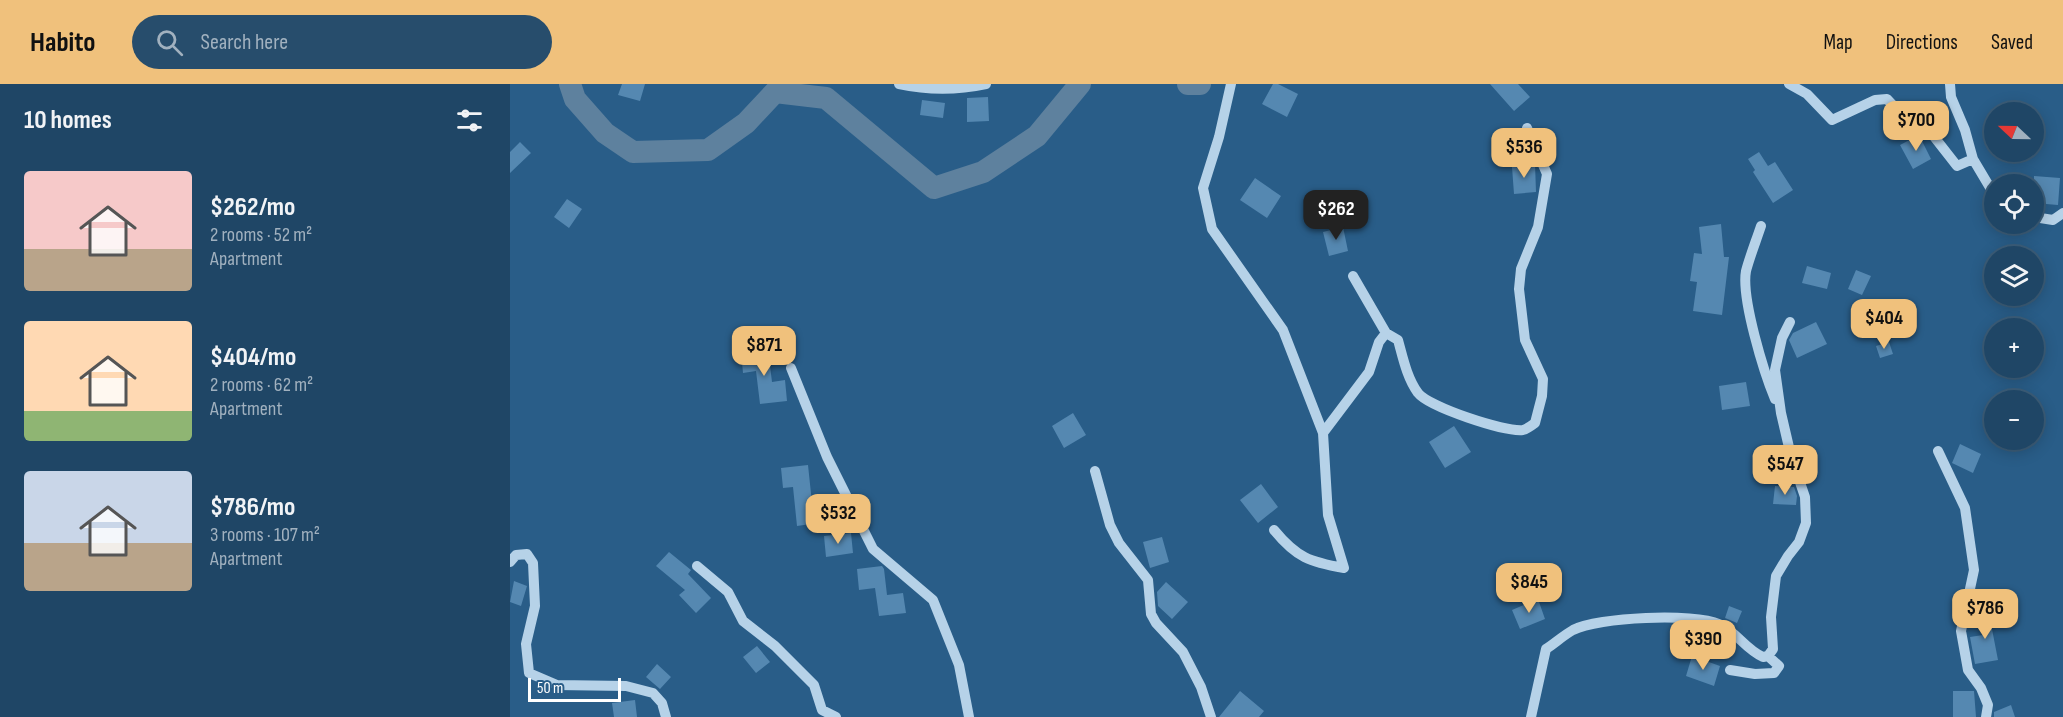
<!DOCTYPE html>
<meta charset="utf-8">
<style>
body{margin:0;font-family:"Sofia Sans Condensed",sans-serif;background:#274d6c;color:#f1f3f6;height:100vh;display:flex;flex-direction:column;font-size:22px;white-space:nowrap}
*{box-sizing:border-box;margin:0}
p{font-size:20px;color:#a1b1bf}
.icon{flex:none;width:33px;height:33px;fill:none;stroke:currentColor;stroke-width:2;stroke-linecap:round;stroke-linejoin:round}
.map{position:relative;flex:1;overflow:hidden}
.side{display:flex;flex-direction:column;background:#1f4666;width:510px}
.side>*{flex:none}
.needle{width:39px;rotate:292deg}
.controls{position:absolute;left:1474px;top:18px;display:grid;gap:12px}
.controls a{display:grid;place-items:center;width:60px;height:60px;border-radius:50%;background:#1f4666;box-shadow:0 3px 15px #0003,0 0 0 2px #3c5e7a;font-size:30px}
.scale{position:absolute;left:18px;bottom:15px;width:93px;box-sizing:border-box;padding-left:6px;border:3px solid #fff;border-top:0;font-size:16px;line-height:21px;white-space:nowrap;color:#fff;-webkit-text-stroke:4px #295d88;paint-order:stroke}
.price{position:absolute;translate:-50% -51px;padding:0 14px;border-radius:12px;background:#f0c17c;color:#111;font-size:20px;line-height:39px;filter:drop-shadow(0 2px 3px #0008)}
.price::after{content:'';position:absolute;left:50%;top:36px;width:18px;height:14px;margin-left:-9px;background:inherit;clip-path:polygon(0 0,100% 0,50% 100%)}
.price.on{background:#222;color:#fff}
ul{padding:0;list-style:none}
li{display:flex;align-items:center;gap:18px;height:150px;padding:0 24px}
li span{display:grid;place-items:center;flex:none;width:168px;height:120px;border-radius:6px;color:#555}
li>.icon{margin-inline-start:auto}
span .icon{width:72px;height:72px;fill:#fffc;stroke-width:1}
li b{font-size:26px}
h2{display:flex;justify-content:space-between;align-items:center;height:72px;padding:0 24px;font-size:26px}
header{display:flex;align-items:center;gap:36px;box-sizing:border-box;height:84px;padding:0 30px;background:#f0c17c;color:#111}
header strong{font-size:28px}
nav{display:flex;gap:33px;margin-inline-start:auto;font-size:21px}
.search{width:420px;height:54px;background:#274d6c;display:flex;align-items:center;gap:15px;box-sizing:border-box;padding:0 21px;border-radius:33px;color:#a1b1bf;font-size:22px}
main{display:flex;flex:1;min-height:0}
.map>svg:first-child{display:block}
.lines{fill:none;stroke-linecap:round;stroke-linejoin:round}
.river{stroke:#5e819e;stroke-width:22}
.building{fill:#5588b1}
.minor{stroke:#b6d2e8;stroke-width:10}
</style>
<header>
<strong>Habito</strong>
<div class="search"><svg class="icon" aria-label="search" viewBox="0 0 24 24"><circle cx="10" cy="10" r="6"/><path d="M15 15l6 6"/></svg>Search here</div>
<nav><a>Map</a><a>Directions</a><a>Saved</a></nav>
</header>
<main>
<section class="side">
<h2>10 homes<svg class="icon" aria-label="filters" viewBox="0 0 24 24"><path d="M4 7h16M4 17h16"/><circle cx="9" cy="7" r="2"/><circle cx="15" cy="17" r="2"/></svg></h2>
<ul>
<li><span style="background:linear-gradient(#f6c9c9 65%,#b9a48a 0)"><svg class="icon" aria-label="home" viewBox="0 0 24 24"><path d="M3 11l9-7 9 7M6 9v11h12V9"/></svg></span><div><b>$262/mo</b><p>2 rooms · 52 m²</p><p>Apartment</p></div></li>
<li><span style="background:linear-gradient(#ffd9b3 75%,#8fb573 0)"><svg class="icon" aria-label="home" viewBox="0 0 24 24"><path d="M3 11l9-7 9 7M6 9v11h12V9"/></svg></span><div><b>$404/mo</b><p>2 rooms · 62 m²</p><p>Apartment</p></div></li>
<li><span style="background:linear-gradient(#c9d6e8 60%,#b9a48a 0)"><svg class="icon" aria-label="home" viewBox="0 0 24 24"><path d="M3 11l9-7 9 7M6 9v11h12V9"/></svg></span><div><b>$786/mo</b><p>3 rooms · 107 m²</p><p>Apartment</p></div></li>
</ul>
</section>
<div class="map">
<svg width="1553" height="633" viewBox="0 0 1553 633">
<rect width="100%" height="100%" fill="#295d88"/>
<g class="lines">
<!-- river -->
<path class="river" d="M60,0L65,15L95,49L123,68L198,66L236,39L265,8L316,14L424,104L473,88L527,52L570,0
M678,0H690"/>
</g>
<!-- building -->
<path class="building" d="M112,0H135L130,17L108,11Z
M763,0H768L788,10L777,33L752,20Z
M980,0H1008L1020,13L1004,27Z
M478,13L479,37L457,38V14Z
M412,16L435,19L433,34L410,31Z
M1409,51L1421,75L1403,85L1390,61Z
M10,58L21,69L0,89V68Z
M1249,68L1258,82L1265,78L1283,106L1263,119L1243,88L1245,86L1238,75Z
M1025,80L1026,108L1004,110L1002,83Z
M1524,92L1550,94L1548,121L1524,119Z
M745,94L771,112L757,134L730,116Z
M57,115L72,125L59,144L44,133Z
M1211,140L1214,173H1219L1212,231L1183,227L1187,198L1180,197L1184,169L1192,170L1189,143Z
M833,143L838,167L819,172L813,148Z
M1297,182L1321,189L1317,205L1292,199Z
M1346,186L1361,192L1352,211L1338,205Z
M1306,238L1317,260L1287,274L1279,256L1283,249Z
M1379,258L1383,270L1370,274L1366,262Z
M258,265L262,298L275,296L277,317L250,320L246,287L233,289L231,268Z
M1236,298L1240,322L1212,326L1209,302Z
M563,329L576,351L554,364L542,342Z
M944,342L961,368L935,384L919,358Z
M1450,360L1471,370L1463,389L1442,379Z
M298,381L302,419L312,418L315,438L287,442L283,403L273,404L271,384Z
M751,400L768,423L748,439L730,416Z
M1265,402L1284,403L1287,412L1286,421L1263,420Z
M341,449L343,469L316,473L314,452Z
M652,453L659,478L640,484L633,458Z
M159,468L181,486L178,490L201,514L186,529L169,511L175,506L146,482Z
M372,482L374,485L377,511L393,509L396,529L369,532L365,504L349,506L347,485Z
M4,497L17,502L11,522L0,518Z
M656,498L678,518L662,535L648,522L647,508Z
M1028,515L1035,535L1010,545L1002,526Z
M1478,520L1479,528H1486V540H1481L1488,576L1465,580L1460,553L1473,551V521Z
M1219,522L1232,527L1227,539L1215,534Z
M247,562L260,578L246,589L233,573Z
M1182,572L1210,582L1204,602L1176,592Z
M147,580L161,593L150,605L136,593Z
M730,607L754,627L749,633H709Z
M1443,607H1464L1466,633H1443Z
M125,616L127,633H104L102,619Z
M1501,621L1505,633H1484V628Z"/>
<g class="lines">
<!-- minor -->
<path class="minor" d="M389,0C417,6 448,6 476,0
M721,0L709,53L693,104L702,145L773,246L813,349L818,431L834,484C800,478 787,474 764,446
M1279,0L1297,10L1322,36L1365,16L1377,15L1394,33L1418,45L1447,82L1463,75
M1440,0L1441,13L1455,46L1463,75L1485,112
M1524,133L1543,136L1553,129
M1251,142C1246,157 1240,172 1236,187C1231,214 1254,289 1265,315
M843,192L876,249
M281,284L317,373L363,465L423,516L449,581L459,633
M813,349L859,288L869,258L876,249L888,256C893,274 897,294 908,309C919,323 994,348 1013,346C1017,345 1021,342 1025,339L1032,312L1033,295L1015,256L1009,205L1011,185L1028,143L1037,90L1017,44
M1428,367L1455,424L1464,486L1451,547L1458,586L1471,604L1478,621L1476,633
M585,387L600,441L609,459L638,496L641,530L646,539L673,568L691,603L701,633
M0,478L6,471L17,470L23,479L25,522L16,560L19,589L47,601L116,602L143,609L152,619L156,633
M187,482L218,508L233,537L265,562L304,601L312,626L326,633
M1220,586L1245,590L1264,589L1269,582L1258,572
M1021,633L1036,565C1045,559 1054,551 1063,546C1088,533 1184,529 1209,540C1227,548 1235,565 1253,573L1258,572L1263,565L1261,533L1266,492L1278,472L1289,458L1296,439L1295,413L1281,372L1271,329L1265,286L1272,254L1280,238"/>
</g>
</svg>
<div class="controls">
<a><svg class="needle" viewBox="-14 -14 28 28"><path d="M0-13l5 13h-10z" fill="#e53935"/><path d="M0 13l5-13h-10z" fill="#a1b1bf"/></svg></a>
<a><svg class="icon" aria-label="locate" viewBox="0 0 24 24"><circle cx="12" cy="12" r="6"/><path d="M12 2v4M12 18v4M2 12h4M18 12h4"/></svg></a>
<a><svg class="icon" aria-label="layers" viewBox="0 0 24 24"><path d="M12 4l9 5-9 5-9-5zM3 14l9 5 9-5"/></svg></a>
<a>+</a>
<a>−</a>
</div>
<div class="scale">50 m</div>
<b class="price" style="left:1406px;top:68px">$700</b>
<b class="price" style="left:1014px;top:95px">$536</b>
<b class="price on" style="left:826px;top:157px">$262</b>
<b class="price" style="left:1374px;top:266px">$404</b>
<b class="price" style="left:254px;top:293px">$871</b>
<b class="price" style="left:1275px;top:412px">$547</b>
<b class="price" style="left:328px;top:461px">$532</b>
<b class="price" style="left:1019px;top:530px">$845</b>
<b class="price" style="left:1475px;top:556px">$786</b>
<b class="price" style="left:1193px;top:587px">$390</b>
</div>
</main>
